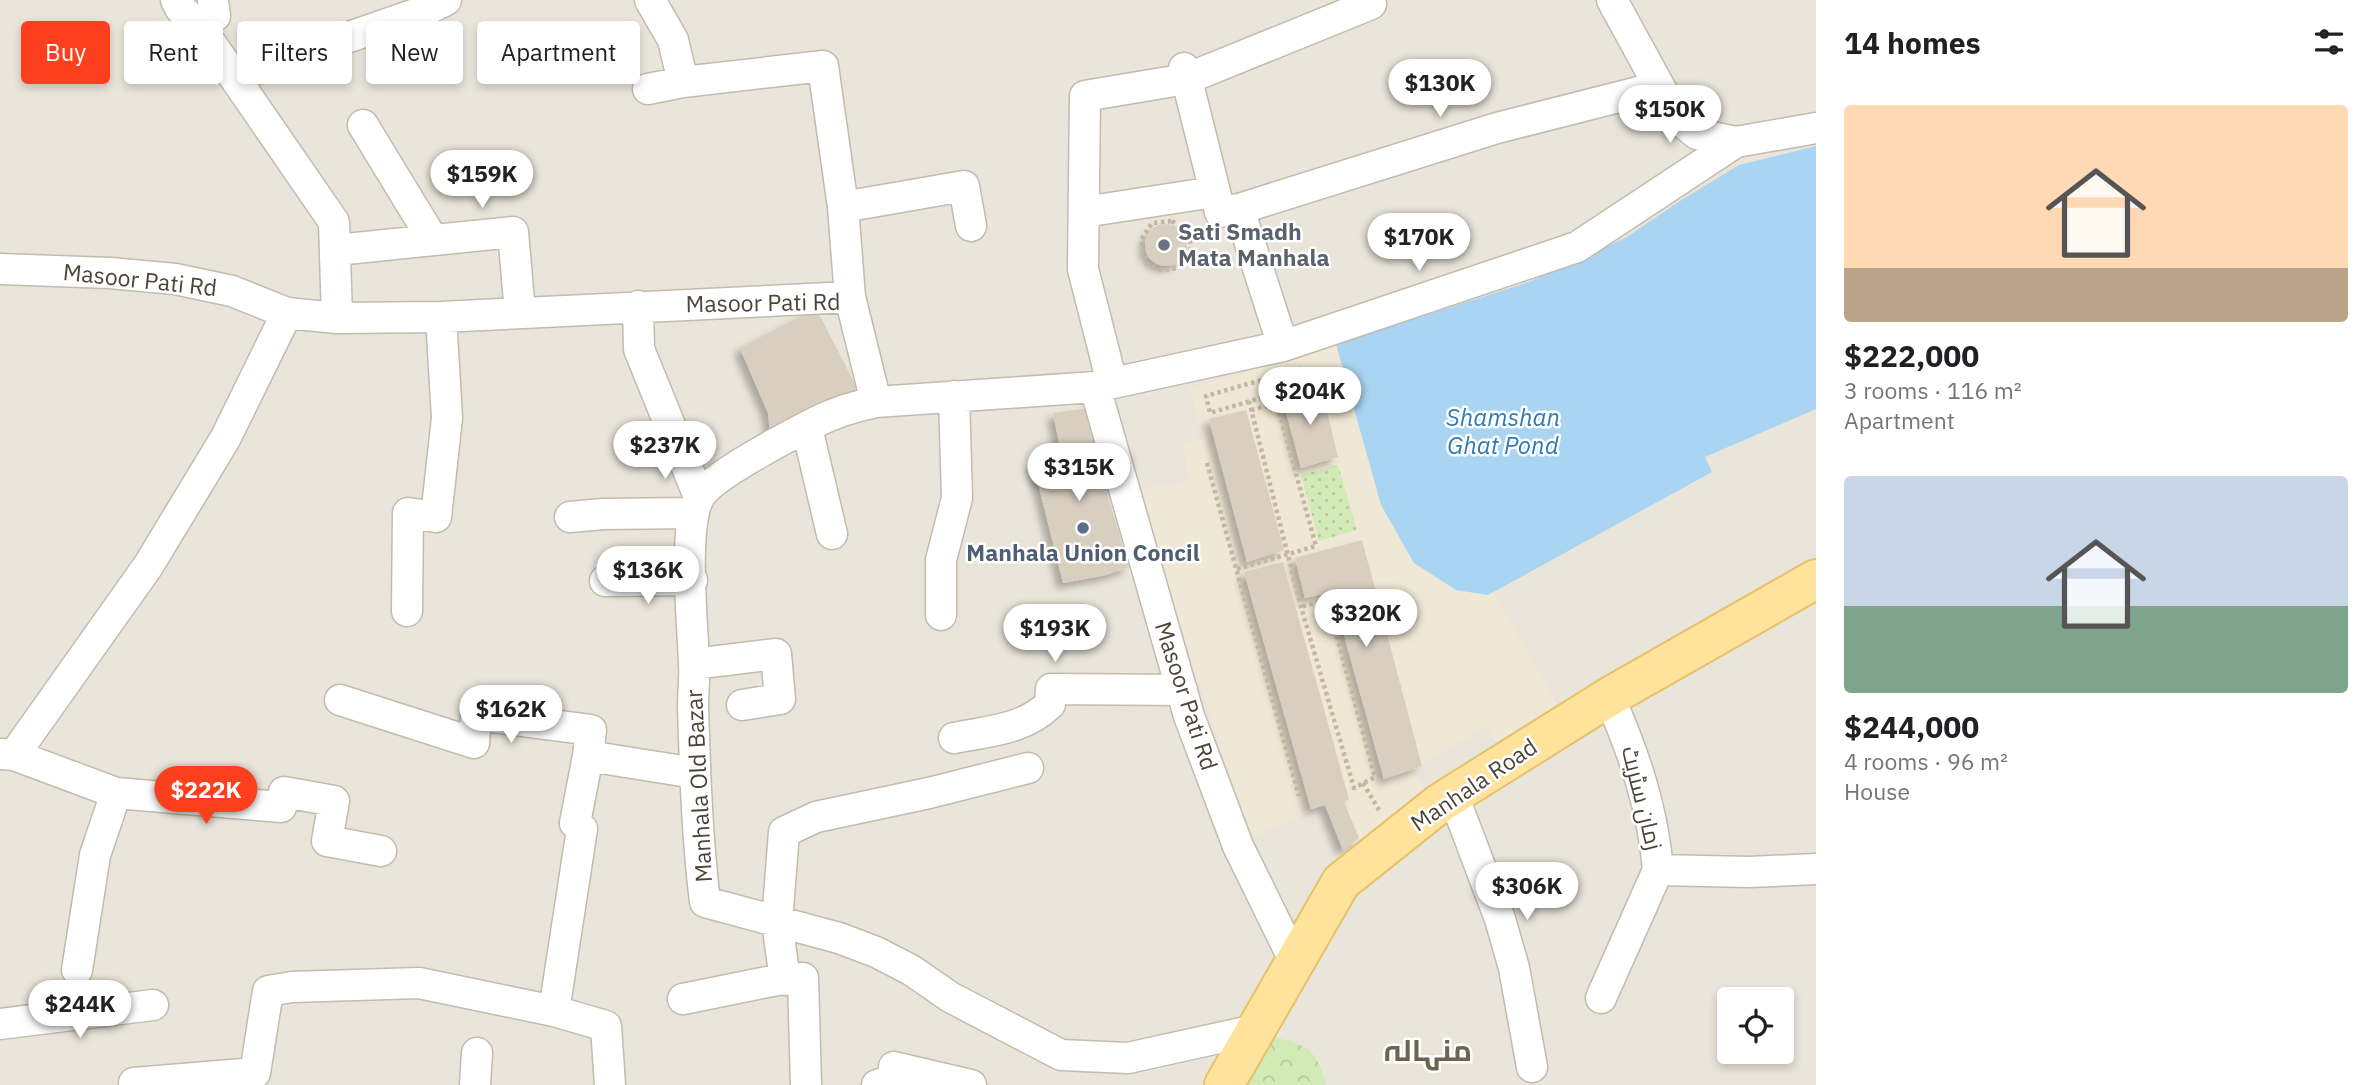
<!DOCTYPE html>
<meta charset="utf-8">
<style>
body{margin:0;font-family:"IBM Plex Sans",Cairo,sans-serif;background:#f6f6f6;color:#202124;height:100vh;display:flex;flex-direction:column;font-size:26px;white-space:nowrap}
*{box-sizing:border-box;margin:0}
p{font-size:23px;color:#757577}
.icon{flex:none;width:38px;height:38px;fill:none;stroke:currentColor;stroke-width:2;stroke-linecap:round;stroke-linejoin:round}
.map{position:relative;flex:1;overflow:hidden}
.side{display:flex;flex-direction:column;background:#fff;width:560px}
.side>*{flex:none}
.hud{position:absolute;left:21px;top:21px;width:665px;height:63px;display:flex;gap:14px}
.fabs{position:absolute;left:1717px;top:987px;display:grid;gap:14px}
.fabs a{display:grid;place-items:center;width:77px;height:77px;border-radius:7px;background:#fff;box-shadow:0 4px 10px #0003;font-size:35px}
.price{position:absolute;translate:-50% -60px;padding:0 16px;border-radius:24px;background:#fff;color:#222;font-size:23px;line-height:46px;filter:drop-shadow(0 2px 4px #0008)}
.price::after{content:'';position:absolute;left:50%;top:42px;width:21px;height:16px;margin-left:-10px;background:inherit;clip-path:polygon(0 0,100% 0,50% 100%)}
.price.on{background:#fc3f1d;color:#fff}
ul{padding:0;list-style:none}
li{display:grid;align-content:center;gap:14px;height:371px;padding:0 28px}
li span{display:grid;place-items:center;height:217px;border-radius:7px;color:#555}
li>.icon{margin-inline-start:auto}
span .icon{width:126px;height:126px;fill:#fffc;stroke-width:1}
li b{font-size:30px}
h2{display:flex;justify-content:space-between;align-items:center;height:84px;padding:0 28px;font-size:30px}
.pill{padding:0 24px;border-radius:7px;background:#fff;box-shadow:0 4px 10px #0003;font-size:24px;line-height:63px}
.pill.on{background:#fc3f1d;color:#fff}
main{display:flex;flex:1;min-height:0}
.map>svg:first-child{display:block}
.residential{fill:#eae5da;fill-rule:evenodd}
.education{fill:#efe8d6}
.forest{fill:url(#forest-crowns)}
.garden{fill:url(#garden-dots)}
.water{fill:#a9d4f2}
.building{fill:#d8cfc1;filter:url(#shadow)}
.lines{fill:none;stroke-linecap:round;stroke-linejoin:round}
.minor-casing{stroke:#c2bbae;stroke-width:33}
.major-casing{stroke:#e6c16a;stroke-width:42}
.path{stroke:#c4b79f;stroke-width:4.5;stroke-dasharray:3.5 3.5;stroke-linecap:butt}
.minor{stroke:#fff;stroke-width:30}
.major{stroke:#ffe39c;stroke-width:38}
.worship-dot{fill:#6b7280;stroke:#fff;stroke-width:2.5}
.service-dot{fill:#5c6f8a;stroke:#fff;stroke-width:2.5}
.labels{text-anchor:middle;stroke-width:5;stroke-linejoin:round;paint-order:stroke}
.worship-label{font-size:23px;font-weight:bold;fill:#5b616d;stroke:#fff;text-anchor:start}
.street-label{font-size:23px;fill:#4b4439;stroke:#fff}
.service-label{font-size:23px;font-weight:bold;fill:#4e5e75;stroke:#fff}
.water-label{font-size:24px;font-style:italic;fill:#2e7ab2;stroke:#fff}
.district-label{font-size:30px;font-weight:bold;fill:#6e6250;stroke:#fff}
</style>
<main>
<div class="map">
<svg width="1816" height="1085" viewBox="0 0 1816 1085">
<defs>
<pattern id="forest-crowns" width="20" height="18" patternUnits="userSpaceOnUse" patternTransform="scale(1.75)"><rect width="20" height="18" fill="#d2eab5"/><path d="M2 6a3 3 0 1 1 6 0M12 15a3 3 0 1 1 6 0" fill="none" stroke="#b6ca9c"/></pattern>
<pattern id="garden-dots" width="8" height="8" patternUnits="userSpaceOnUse" patternTransform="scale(1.75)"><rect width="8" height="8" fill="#d2eab5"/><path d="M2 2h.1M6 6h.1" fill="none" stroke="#b6ca9c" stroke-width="1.8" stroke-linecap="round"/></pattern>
<filter id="shadow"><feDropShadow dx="-6" dy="6" stdDeviation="3.5" flood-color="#0004"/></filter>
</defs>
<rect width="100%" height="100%" fill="#f6f3ec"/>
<!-- residential -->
<path class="residential" d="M0,0H1816V1085H0ZM1729,999H1782V1052H1729Z"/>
<!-- education -->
<path class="education" d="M1336,344L1381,505L1488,595L1493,592L1562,712L1500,750L1487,726L1416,768L1425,793L1343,850L1324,805L1251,838L1160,563L1142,489L1189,481L1182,443L1202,439L1190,389Z"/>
<!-- forest -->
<path class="forest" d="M1277,1038C1310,1045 1317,1052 1326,1085H1246L1260,1047Z"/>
<!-- garden -->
<path class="garden" d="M1338,465L1357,530L1319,541L1301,475Z"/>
<!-- water -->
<path class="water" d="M1816,146V409L1705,457L1712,472L1488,595L1456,590L1414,563L1381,505L1336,344L1529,282L1627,237L1680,201L1739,165Z"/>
<!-- building -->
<path class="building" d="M1145 245a21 21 0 1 1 42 0a21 21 0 1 1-42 0Z
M816,308L857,388L840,402L770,434L768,413L740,348Z
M1321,387L1338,457L1301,468L1282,397Z
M1088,408L1106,489L1129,567L1106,575L1063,583L1033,463L1062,457L1053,413Z
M1246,410L1284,550L1247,562L1209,419Z
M1362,540L1422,766L1384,779L1332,592L1305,598L1295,558Z
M1283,562L1349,799L1344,802L1359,838L1343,850L1325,805L1311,809L1244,572Z"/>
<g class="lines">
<!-- minor casing -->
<g class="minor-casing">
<path id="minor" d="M176,0L180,8L199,26L334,222L337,318
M650,0L673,40L683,82
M1612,0L1676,117L1697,134L1736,142L1816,128
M199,26L215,16L213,0
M1184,68L1220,212L1239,209L1497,128L1658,87
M234,77L424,11L446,0
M648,89L683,82L823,66L843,207L850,297
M363,125L433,240
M843,207L964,186L971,226
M1239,209L1283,346
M1084,212L1214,192
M336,250L513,232L520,313
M0,269L110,273L175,279L232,291L287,313L337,318L441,317L850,297L876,402L1095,387L1189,716L1238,846L1295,962
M638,306L639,349L699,497
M1112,383L1083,269L1085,96L1186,79L1371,4L1370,0
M1095,387L1283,346L1577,247L1736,142
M876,402C856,406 834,413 816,422C791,435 713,475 700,496C682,525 693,627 694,664C695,678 693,692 693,706C695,771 697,837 705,902L839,938L876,952L911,970L950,997L1061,1055L1128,1058L1255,1030
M807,428L832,534
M570,517L603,514L694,513
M605,581L692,580
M407,611L408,513L436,517L447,418L441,317
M941,615V560L957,498L954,396
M694,664L776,654L780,699L742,705
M1609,697C1634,753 1653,809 1658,870L1749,872L1816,869
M340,700L474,743L476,715L591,730L588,756L695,773
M954,738C988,731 1024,730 1050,704L1051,689L1182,690
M0,754L14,755L116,793L281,807L284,792L334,801L327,841L381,851
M14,755L148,566L225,439L287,313
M1453,795L1500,919L1514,968L1532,1067
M77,970L95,855L116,793
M785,980L777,922L784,832L816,817L929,793L1028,768
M1601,998L1658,870
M683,999L777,980L803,978L806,1085
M554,1011L582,829L575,823L588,756
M0,1024L153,1005
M134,1085V1083L255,1073L268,991L292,987L419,983L554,1011L606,1026L610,1085
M475,1085L477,1053
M877,1085L893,1080L894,1067L971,1085"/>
</g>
<!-- major casing -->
<g class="major-casing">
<path id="major" d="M1224,1085L1341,882L1440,803L1609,697L1816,579"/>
</g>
<!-- path -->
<path class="path" d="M1172,221L1189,233L1191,253L1178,268L1162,270L1147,264L1141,240L1152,223Z
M1303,368L1307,384L1210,413L1206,396Z
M1249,401L1301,607L1354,788L1375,777L1327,600L1301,607
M1251,410L1277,404
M1207,463L1299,796
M1237,569L1316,546L1274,394
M1363,783L1379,810"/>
<!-- minor -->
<use href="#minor" class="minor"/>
<!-- major -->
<use href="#major" class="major"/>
</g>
<!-- markers -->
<circle class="worship-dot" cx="1164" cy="245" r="7"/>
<circle class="service-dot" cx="1083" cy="528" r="7"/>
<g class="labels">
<!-- worship labels -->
<g class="worship-label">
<text x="1178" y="240">Sati Smadh<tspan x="1178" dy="26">Mata Manhala</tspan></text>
</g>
<!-- street labels -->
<g class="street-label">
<text transform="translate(140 280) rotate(6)" y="8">Masoor Pati Rd</text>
<text transform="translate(763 303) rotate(-1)" y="8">Masoor Pati Rd</text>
<text transform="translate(1186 696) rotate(72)" y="8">Masoor Pati Rd</text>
<text transform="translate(1474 785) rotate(-34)" y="8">Manhala Road</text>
<text transform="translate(699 786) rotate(-93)" y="8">Manhala Old Bazar</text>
<text transform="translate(1642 798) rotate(76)" y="8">زمان سٹریٹ</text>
</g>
<!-- service labels -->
<g class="service-label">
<text x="1083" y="561">Manhala Union Concil</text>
</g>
<!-- water labels -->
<g class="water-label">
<text x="1503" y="426">Shamshan<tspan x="1503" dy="28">Ghat Pond</tspan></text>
</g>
<!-- district labels -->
<g class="district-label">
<text x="1428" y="1061">منہالہ</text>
</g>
</g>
</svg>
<div class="fabs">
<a><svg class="icon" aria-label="locate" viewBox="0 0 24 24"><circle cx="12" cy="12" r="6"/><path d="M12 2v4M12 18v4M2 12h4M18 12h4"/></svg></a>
</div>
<b class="price" style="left:1440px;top:119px">$130K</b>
<b class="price" style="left:1670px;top:145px">$150K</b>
<b class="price" style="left:482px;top:210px">$159K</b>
<b class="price" style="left:1419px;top:273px">$170K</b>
<b class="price" style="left:1310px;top:427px">$204K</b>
<b class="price" style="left:665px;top:481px">$237K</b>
<b class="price" style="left:1079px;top:503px">$315K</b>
<b class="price" style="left:648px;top:606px">$136K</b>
<b class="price" style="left:1366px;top:649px">$320K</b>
<b class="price" style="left:1055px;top:664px">$193K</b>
<b class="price" style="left:511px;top:745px">$162K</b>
<b class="price on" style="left:206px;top:826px">$222K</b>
<b class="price" style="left:1527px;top:922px">$306K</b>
<b class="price" style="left:80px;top:1040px">$244K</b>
<div class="hud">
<a class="pill on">Buy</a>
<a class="pill">Rent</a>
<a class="pill">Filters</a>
<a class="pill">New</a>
<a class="pill">Apartment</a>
</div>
</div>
<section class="side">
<h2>14 homes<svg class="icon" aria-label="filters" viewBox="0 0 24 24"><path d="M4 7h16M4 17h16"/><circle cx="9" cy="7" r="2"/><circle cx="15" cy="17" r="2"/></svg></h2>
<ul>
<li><span style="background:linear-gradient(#ffd9b3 75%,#b9a48a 0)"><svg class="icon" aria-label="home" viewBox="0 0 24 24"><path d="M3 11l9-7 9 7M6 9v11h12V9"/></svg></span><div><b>$222,000</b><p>3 rooms · 116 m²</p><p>Apartment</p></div></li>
<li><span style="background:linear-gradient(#c9d6e8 60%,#7fa58c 0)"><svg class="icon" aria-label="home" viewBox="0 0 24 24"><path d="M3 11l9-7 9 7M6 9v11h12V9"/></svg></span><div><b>$244,000</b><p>4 rooms · 96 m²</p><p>House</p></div></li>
</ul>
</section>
</main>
